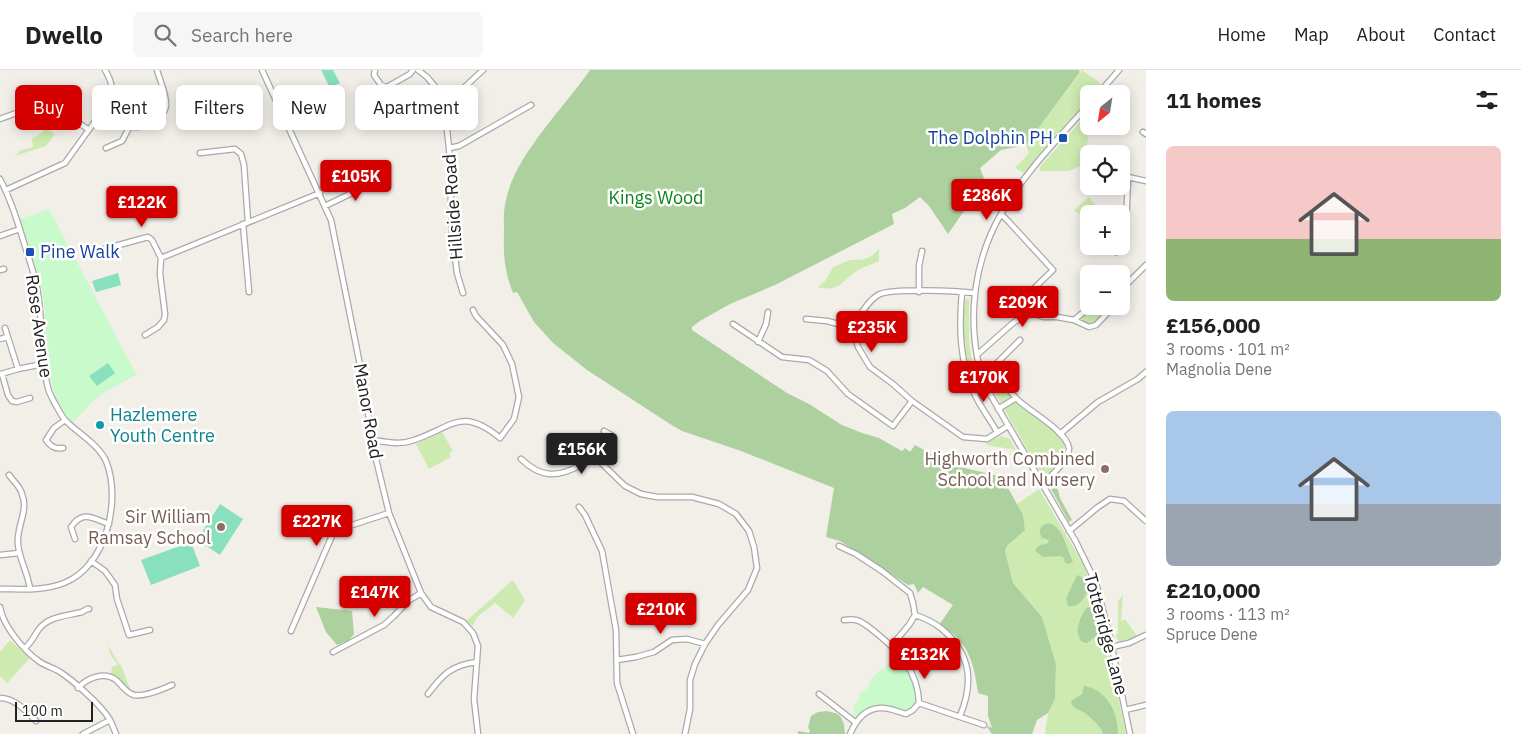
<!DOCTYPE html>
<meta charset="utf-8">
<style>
body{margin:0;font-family:"IBM Plex Sans",sans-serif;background:#f6f6f6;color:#202124;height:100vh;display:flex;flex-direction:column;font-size:19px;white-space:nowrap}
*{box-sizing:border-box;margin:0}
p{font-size:16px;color:#757577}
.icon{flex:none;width:28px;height:28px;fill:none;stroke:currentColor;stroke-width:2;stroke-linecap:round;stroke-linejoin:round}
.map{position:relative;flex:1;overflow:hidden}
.side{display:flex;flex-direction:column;background:#fff;width:375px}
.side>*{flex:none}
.top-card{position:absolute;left:15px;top:15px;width:475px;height:45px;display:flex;gap:10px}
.needle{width:32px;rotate:210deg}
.controls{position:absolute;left:1080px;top:15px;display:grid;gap:10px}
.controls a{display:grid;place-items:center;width:50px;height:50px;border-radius:8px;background:#fff;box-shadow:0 2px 12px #0003;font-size:25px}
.scale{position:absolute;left:15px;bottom:12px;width:78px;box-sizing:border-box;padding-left:5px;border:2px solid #222;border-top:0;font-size:14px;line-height:18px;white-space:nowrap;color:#222;-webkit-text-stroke:4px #fff;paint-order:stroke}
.price{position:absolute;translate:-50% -42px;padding:0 11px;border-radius:5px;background:#d40000;color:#fff;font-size:16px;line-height:32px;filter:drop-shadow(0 1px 2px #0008)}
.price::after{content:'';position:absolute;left:50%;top:30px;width:15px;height:11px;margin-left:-8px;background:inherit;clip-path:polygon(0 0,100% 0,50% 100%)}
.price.on{background:#222;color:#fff}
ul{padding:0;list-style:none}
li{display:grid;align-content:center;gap:10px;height:265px;padding:0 20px}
li span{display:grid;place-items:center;height:155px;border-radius:8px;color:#555}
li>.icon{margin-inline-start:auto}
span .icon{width:90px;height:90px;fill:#fffc;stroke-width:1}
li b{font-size:21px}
h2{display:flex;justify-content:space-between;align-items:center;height:60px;padding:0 20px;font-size:21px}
.chip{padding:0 18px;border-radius:8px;background:#fff;box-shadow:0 2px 12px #0003;font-size:18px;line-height:45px}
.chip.on{background:#d40000;color:#fff}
header{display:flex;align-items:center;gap:30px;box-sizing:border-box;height:70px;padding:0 25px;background:#fff;border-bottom:1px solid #e0e0e0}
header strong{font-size:24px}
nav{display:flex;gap:28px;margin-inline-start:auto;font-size:18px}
.search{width:350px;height:45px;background:#f6f6f6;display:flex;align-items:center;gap:12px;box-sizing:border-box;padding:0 18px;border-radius:8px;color:#757577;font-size:19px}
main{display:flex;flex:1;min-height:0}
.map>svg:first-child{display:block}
.grass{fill:#cdebb0}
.forest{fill:#add19e}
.park{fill:#c8facc}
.pitch{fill:#88e0be}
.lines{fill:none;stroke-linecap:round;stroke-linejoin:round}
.minor-casing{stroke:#a9a9a9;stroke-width:7}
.minor{stroke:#fff;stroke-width:4.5}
.transit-dot{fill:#1a4fb4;stroke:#fff;stroke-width:2}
.culture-dot{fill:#0f9aa8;stroke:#fff;stroke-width:2}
.education-dot{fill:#8d6e63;stroke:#fff;stroke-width:2}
.labels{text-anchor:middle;stroke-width:5;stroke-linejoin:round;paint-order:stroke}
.transit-label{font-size:18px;fill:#164399;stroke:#fff;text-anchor:end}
.park-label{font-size:18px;fill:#0c8416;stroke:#fff}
.street-label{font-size:18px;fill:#222;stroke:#fff}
.culture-label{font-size:18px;fill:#0d838f;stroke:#fff;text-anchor:start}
.education-label{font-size:18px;fill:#785e54;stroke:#fff;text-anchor:end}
</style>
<header>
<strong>Dwello</strong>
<div class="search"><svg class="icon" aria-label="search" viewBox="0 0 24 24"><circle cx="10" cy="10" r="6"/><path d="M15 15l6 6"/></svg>Search here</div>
<nav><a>Home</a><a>Map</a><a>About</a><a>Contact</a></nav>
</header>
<main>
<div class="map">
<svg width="1146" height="664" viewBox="0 0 1146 664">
<rect width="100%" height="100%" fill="#f2efe9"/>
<!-- grass -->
<path class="grass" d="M1082,0L1099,12L1101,16L1094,24H1089V29L1024,103L1015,98L1029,83L1026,75Z
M1086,45H1089V56H1091L1085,83L1080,96L1069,101H1041L1039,98Z
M45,57L55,64L46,76L15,86L21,80L33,77L32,69L43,62Z
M1089,127L1103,144H1089V155L1079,144L1074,140Z
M879,179V191C873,194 866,196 860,199C843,209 840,223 818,217L826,210L833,197C839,195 847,190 853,190C866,190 869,189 879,179Z
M966,229H969V270L973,300L979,312L981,331C967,298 960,266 965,231Z
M1093,236H1114L1095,255L1086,254L1080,249Z
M991,300L1010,325V329L1001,333L994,322L987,302Z
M1016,332L1052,359L1065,374L1063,387L1047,406L1042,405L1004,339Z
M442,362L453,381L449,383L451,387L429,399L416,374Z
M1001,366L1010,369L1016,380L987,375L986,373Z
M1039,419L1082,492L1097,530L1126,664H1045L1048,643L1055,629L1056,594L1042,547L1013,513L1005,481L1007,476L1025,460L1023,445L1017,434Z
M513,510L525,530L513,548L495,533L477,547L473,556L466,551Z
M1122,526H1123L1121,551L1125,549L1137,566L1120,573L1115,566L1118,563V531Z
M10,570L30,588L7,613L0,606V582Z
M108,575L119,594L121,595L130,619L121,611L111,604L112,597L118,595L110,584Z"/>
<!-- forest -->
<path class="forest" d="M590,0H1079L1080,2L1026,75L1001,80L980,98L985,111L948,164L929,136L920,127L905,138L892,144L894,154L775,215L730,234L700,251L692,257V260L787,323L809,334L842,355L862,363L879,368L902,381L905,378L910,382L915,375L952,395L1002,407L1023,445L1025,460L1007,476L1005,481L1013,513L1042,547L1056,594L1055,629L1048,643L1037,650L1032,664H992L987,657L988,656L992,658L988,646V626L978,623C974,593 968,569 939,555L953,535L923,517L918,523L914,514L908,515L840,471L826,467L834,418L741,381L682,361L670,354L587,300L553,273L534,252L517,222L513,223C505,203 503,186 504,164C504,153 503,141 506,130C515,85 564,38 590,0Z
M1057,416L1060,428L1072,450L1069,452L1051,419Z
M1049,453C1065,459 1065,477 1073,491L1069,494L1065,493L1064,488L1060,486L1043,487L1035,481L1038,476L1048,473L1049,470L1042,468C1038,460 1040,455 1049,453Z
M1077,505L1082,507L1089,518C1085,527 1080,538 1068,536L1066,529Z
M316,537L352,541L354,564L349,570L337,575L326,562Z
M1093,537C1105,552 1104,562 1087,573L1082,572C1073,562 1080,548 1086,538Z
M1084,616C1108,620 1118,643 1118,664H1103C1101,656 1092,649 1085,643C1079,639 1072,639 1071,631L1082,624Z
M827,641C829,642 832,642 835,643C843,645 845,657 845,664H798V661L809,663L810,660L808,658L811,646L818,642Z"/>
<!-- park -->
<path class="park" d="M49,139L135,302L137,304L105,322L92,332L73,353C39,315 49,273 43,226C39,200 28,174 20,149Z
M891,578C902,590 919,615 915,632C914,636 910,639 908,641C897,642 887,634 875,636C867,638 861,645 853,647L854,636L860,628L858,626L861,622L865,621L868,618C871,598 891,603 891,584L889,581Z"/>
<!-- pitch -->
<path class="pitch" d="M321,0H333L340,13L330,18Z
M118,203L121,215L96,222L92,211Z
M108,293L115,303L97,316L89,306Z
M220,434L243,449L220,485L197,470Z
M191,472L200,496L151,515L141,490Z"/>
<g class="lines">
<!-- minor casing -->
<g class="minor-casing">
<path id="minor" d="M262,0L331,150L361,300L375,385L389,443L421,523L431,537L463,552L473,563L478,576L474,629L478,664
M375,0L374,5L381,15L387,17L410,4L413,0
M418,0L427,7L441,24L444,32L449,78L452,162L457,203L463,223
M1098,24L1119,0
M444,32L455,26L483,0
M1089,34C1058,69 1023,104 1001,144C974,191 967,247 980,300C982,308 987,316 990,324L1076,472L1096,513L1110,568L1130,664
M104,38C112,44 121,53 130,56C141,61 167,47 166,34C166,23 160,11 157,0
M0,49L44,33L52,34L89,60
M1143,62L1146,64
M106,78L122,71L130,56
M449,78L459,76L531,35
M200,83L235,79L241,84L244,95L248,152
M0,109C11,130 18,153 25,176C30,192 36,208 38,224C43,255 40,287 48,318C49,323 52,327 54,332C58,338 61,346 66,351C79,364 98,374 106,391C122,430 106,497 64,513C44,521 21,519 0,519
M6,120L65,93L111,29C113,17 111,10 105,0
M325,136L379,110
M1001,144L1009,152L1053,200L1026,226
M243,154L249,222
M0,166L20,159
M1121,172L1126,160L1128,107L1146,111
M104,179L148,167L152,170L161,188
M1116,182L1119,176
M0,200L4,199
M1121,220L1146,195
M919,222V196L922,181
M962,222C959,257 959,292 975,325C981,338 990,349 997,362
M974,223C957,221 895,218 880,224C869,229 858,248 853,258L858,277L870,297L893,314L912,331L963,367L987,369L1008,356
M806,249L827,251L853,258
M1074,250L1091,236
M733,254L782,287L809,290L827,301L848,324L893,356L912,331
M5,258L18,299
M145,265L158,257L164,250L165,244L160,204L161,188L320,123
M0,269L7,267
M758,272L766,254L768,242
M978,284L1013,253L1026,245L1035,244L1044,247H1057L1074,250L1089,257L1096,255L1114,236
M992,298C1001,307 1007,319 1016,328C1028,341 1066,360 1069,378C1070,389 1049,408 1042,415
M980,301L992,298L1020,270
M1,304L18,299L43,294
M2,304L8,325L12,331L17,332L30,328
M998,339L1016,328
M1060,364L1098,332L1138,309L1146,302
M373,370C385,372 399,375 411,371C451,359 460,335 500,368L514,349L519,327L512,294L503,275L476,246L473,240
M63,378C55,379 51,377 46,370L54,358L65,350
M595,387L625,416L641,424L657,427H692L719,434L736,444L749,461L754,477L757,498L748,520L718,555L705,574L695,594L690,610V639L685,664
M521,389C541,408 557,408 581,395C585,393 591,390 595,387C601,382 606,372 611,365L604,361
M9,405C13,411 20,416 22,424C29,441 16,457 18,474C19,489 28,503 30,519
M579,437L585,445L602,481L616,560L617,613L633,664
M1069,461L1098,437L1110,429L1124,431L1146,451
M75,469L71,457C83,440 92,448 109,454
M839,476L856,484L882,501L910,523L913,533L915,545L909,555L892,575
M0,485L19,483
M91,491L105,501L115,515L117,529L129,565L150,560
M0,537C3,556 24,581 40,592C46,596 54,598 60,602C74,611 102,636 110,650C112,654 114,659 116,664
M915,545C925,548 933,552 942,559C971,584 974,612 960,646
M844,550C847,550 852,549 856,550C862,551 870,558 875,562C899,581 918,601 919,633L913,640L906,644C899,642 890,638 883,638C866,637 856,650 850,664
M291,561L334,461L389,443
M1112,577L1129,573L1146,565
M25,578C32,572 34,566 39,559C49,546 67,546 82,542L87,539H89
M333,582L384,555L394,546L408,531L421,523
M617,590L636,587L654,582L672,570L687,569L705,574
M78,618C87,608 104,601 116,610C122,615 126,623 134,625C144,627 163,619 172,615
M428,624C443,604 452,595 477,592
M819,624L855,652
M0,628C15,628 26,641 36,651
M919,633L984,655
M1125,640L1146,635
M83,664L110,650"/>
</g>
<!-- minor -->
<use href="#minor" class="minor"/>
</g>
<!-- markers -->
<g class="transit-dot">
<rect x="1058" y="63" width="10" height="10" rx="2.5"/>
<rect x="25" y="177" width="10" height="10" rx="2.5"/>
</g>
<circle class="culture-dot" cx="100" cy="355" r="5"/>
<g class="education-dot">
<circle cx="1105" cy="399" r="5"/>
<circle cx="221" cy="457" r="5"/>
</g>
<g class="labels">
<!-- transit labels -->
<g class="transit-label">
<text x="1053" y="74">The Dolphin PH</text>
<text x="40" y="188" text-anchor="start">Pine Walk</text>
</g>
<!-- park labels -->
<g class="park-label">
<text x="656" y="134">Kings Wood</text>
</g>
<!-- street labels -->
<g class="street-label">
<text transform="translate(453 137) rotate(-94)" y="6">Hillside Road</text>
<text transform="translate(39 256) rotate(82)" y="6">Rose Avenue</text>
<text transform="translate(368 341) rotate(80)" y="6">Manor Road</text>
<text transform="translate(1106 564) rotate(75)" y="6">Totteridge Lane</text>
</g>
<!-- culture labels -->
<g class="culture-label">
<text x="110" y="351">Hazlemere<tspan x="110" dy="21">Youth Centre</tspan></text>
</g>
<!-- education labels -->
<g class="education-label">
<text x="1095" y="395">Highworth Combined<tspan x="1095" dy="21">School and Nursery</tspan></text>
<text x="211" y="453">Sir William<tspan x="211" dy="21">Ramsay School</tspan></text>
</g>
</g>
</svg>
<div class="controls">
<a><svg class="needle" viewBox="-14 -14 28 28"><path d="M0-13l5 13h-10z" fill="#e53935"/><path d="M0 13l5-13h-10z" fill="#757577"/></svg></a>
<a><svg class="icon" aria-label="locate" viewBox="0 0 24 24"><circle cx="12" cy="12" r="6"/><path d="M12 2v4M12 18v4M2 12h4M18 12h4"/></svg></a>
<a>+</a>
<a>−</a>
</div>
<div class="scale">100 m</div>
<b class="price" style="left:356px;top:132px">£105K</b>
<b class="price" style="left:987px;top:151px">£286K</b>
<b class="price" style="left:142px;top:158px">£122K</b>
<b class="price" style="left:1023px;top:258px">£209K</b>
<b class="price" style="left:872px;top:283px">£235K</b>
<b class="price" style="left:984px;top:333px">£170K</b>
<b class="price on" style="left:582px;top:405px">£156K</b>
<b class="price" style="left:317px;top:477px">£227K</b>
<b class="price" style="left:375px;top:548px">£147K</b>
<b class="price" style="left:661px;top:565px">£210K</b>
<b class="price" style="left:925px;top:610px">£132K</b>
<div class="top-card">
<a class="chip on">Buy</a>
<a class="chip">Rent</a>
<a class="chip">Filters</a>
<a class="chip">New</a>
<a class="chip">Apartment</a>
</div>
</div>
<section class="side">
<h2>11 homes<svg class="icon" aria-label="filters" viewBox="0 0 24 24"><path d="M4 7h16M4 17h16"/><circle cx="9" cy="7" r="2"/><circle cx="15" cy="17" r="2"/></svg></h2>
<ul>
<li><span style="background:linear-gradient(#f6c9c9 60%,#8fb573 0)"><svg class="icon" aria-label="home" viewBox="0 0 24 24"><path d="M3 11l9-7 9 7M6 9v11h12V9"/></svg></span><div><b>£156,000</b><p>3 rooms · 101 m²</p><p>Magnolia Dene</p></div></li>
<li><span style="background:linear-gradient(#a9c7e8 60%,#9aa5b1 0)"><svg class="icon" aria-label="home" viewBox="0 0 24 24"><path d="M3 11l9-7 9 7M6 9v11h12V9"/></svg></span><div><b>£210,000</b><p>3 rooms · 113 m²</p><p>Spruce Dene</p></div></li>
</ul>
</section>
</main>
